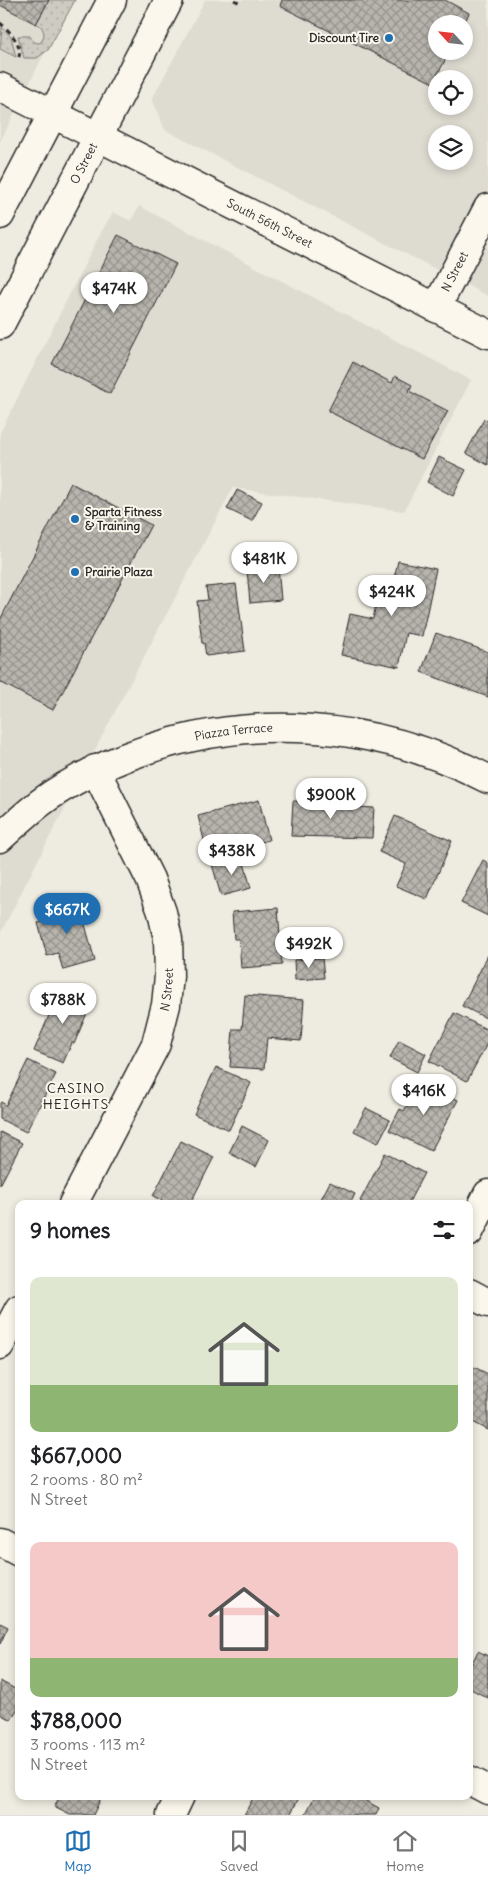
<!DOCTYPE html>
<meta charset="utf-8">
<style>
body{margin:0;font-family:Delius,sans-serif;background:#f6f6f6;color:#202124;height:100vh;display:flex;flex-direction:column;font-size:19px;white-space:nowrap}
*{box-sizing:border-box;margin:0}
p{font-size:16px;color:#757577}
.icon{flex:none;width:28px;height:28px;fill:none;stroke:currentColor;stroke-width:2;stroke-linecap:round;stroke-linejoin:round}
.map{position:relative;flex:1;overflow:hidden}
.drawer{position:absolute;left:15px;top:1200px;width:458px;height:600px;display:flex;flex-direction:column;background:#fff;border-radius:10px;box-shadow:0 2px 8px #0003}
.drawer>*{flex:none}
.needle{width:32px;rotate:297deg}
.controls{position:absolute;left:428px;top:15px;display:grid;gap:10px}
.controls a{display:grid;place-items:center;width:45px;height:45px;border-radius:50%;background:#fff;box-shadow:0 2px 8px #0003;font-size:25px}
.price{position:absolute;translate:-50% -42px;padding:0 11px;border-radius:18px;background:#fff;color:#222;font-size:16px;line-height:32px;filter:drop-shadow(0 1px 2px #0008)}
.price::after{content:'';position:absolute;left:50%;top:30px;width:15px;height:11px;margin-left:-8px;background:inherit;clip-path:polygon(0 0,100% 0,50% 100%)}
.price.selected{background:#1f6fb2;color:#fff}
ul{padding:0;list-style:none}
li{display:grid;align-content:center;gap:10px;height:265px;padding:0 15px}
li span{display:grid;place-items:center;height:155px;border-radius:10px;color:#555}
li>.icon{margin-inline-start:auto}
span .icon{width:90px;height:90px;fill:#fffc;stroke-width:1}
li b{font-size:21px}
h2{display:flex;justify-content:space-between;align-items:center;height:60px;padding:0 15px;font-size:21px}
.tabs{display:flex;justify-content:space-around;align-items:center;height:70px;border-top:1px solid #e0e0e0;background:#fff;font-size:14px;color:#757577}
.tabs a{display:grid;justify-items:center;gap:2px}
.tabs .selected{color:#1f6fb2}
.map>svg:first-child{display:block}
.built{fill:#dedbd1;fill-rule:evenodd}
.grass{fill:url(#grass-dots);stroke:#7c7b76}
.building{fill:url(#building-cross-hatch);stroke:#2b2b2b}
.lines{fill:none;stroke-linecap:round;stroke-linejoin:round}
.street-casing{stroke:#2b2b2b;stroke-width:31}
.secondary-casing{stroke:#2b2b2b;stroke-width:31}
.primary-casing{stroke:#2b2b2b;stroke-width:31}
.path{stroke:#2b2b2b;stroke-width:3;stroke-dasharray:5 4;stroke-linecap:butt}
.street{stroke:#fbf7ec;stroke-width:28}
.secondary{stroke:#fbf7ec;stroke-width:28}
.primary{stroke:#fbf7ec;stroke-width:28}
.poi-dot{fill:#1f6fb2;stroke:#fbf7ec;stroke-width:2}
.labels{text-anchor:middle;stroke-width:4;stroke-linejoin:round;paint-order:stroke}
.poi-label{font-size:12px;font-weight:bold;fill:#2b2b2b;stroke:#fbf7ec;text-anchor:start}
.street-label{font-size:12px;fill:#2b2b2b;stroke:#fbf7ec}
.neighbourhood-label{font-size:14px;letter-spacing:1px;fill:#2b2b2b;stroke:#fbf7ec}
</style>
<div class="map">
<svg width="488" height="1815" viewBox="0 0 488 1815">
<defs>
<pattern id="grass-dots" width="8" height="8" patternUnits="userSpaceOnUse" patternTransform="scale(1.25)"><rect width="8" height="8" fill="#cecbc2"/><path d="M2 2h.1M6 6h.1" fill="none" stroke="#b1aea7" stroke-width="1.8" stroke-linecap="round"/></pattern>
<pattern id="building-cross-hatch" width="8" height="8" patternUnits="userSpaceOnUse" patternTransform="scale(1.25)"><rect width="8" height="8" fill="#b8b5ae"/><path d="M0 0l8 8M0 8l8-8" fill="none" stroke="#96938e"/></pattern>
</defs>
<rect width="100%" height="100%" fill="#eeebe0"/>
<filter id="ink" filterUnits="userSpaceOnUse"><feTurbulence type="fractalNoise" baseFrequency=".02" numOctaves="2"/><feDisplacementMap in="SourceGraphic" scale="10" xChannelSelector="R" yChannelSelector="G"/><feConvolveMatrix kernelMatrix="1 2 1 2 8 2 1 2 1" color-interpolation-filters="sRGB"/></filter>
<g filter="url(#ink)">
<!-- built -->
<path class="built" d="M0,0H71L0,142Z
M205,0H488V296L165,130L152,99ZM436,24H464V51H436ZM436,79H464V106H436ZM436,134H464V161H436Z
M139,206L471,380L404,511L233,488L80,778L0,934V433L99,236L113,212L131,221Z"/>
<!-- grass -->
<path class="grass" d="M49,0H75L48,50L37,58H24L18,36H30C32,41 34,43 40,43C45,37 45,33 41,26L36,24Z
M2,27L11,37L16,57L0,49Z"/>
<!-- building -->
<path class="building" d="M0,0H49L36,24L0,5Z
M282,0H445L469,13L464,24H436V51H450L433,83L280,6Z
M118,235L176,264L110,394L52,364Z
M353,362L392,383L395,376L412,385L409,391L448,411L422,459L328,411Z
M484,419L488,421V465L466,453Z
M439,457L466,470L453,496L427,482Z
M71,483L151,525L53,710L0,682V620Z
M237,490L262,502L252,521L227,509Z
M398,561L436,569L422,636L406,633L399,667L341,655L350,614L373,619L379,589L391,591Z
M278,566L281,600L250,603L247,569Z
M236,584L245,651L206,656L204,643H202L197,601L208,600L206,587Z
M436,633L488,652V697L421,672Z
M259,800L269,840L208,856L198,816Z
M293,801L341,803V806L374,808L372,838L291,836Z
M395,816L452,841L427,899L396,886L406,864L379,852Z
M242,856L251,888L221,896L212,864Z
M483,860L488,863V916L461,903Z
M78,899L95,961L63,970L58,953L47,956L38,923L49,920L45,908Z
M278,908L282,965L241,968L239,939H234L232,912Z
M488,955V1019L462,1006Z
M322,958L324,978L295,980L294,960Z
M61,987L91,1000L88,1005L90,1006L74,1044L72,1043L63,1063L34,1051Z
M245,995L304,1000L301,1041L267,1038L264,1069L230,1067L233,1029H242Z
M454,1013L488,1030V1042L467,1081L429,1061Z
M399,1040L426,1054L417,1072L390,1058Z
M28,1060L56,1074L26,1132L0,1119V1103L1,1102L6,1105Z
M216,1067L251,1083L229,1130L194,1114Z
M420,1081L458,1100L431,1151L389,1130L400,1109L404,1111Z
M366,1108L390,1120L378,1143L354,1131Z
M242,1126L269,1140L256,1167L229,1153Z
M0,1132L22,1143L0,1185Z
M181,1141L214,1157L190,1204H168L153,1196Z
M385,1153L424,1173L408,1204H365L360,1201Z
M330,1182L355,1194L350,1204H327L320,1201Z
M474,1367L488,1374V1430L469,1420V1378Z
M0,1623L8,1627L0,1644Z
M478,1651L488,1656V1698L469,1688V1669Z
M0,1681L19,1691V1706L11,1720L0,1714Z
M60,1796H102L93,1815H70L54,1807Z
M254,1796H300L290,1815H244Z
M315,1796H357L379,1808L376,1815H305Z"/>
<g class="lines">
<!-- street casing -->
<g class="street-casing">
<g id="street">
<path id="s1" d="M0,838C13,826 26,814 40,803C66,783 96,769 126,757C245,711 375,720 488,779"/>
<path id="s2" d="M73,1204L156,1044L166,1005L169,976L168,939L162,912L150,879L95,769"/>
<path d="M469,1232L488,1194"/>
<path d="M469,1293L488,1303"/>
<path d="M0,1345L19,1309"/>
<path d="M0,1542L19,1552"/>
<path d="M469,1780L488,1790"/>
<path d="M171,1815L180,1796"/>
</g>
</g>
<!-- secondary casing -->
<g class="secondary-casing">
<g id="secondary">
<path id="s3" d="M0,87L488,334"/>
<path id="s4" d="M436,308L488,208"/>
</g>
</g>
<!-- primary casing -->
<g class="primary-casing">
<g id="primary">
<path d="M0,215L112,0"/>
<path id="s5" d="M0,325L169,0"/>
</g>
</g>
<!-- path -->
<path class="path" d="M234,0L242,4
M0,23C10,31 24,46 18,60"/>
<!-- street -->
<use href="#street" class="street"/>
<!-- secondary -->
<use href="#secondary" class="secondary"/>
<!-- primary -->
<use href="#primary" class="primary"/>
</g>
</g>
<!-- markers -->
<g class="poi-dot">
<circle cx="389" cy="38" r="5"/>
<circle cx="75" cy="519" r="5"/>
<circle cx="75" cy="572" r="5"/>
</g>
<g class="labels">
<!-- poi labels -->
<g class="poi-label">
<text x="379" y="42" text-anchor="end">Discount Tire</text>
<text x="85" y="516">Sparta Fitness<tspan x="85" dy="14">&amp; Training</tspan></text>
<text x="85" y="576">Prairie Plaza</text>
</g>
<!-- street labels -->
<g class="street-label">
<text dy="4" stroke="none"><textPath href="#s5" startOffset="182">O Street</textPath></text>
<text dy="4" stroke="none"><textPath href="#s3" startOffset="302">South 56th Street</textPath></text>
<text dy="4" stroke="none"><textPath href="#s4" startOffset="41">N Street</textPath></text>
<text dy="4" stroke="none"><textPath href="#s1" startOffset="262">Piazza Terrace</textPath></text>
<text dy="4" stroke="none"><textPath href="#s2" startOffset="236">N Street</textPath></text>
</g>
<!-- neighbourhood labels -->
<g class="neighbourhood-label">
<text x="76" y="1093">CASINO<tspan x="76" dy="16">HEIGHTS</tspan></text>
</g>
</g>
</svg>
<div class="controls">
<a><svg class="needle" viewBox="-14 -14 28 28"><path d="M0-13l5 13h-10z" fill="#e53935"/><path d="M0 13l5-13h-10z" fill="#757577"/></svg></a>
<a><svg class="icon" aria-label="locate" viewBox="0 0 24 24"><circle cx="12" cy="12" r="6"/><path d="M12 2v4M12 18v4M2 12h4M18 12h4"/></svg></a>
<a><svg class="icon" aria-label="layers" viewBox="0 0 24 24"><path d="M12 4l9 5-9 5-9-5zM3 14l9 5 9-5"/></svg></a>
</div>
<b class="price" style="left:114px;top:314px">$474K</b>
<b class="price" style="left:264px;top:584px">$481K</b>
<b class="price" style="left:392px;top:617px">$424K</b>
<b class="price" style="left:331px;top:820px">$900K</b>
<b class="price" style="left:232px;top:876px">$438K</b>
<b class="price selected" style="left:67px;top:935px">$667K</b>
<b class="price" style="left:309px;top:969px">$492K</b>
<b class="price" style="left:63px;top:1025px">$788K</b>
<b class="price" style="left:424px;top:1116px">$416K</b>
<section class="drawer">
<h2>9 homes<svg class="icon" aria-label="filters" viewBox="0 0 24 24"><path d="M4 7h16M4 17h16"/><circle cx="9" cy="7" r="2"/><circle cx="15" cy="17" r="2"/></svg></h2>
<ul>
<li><span style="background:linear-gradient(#dfe7d0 70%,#8fb573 0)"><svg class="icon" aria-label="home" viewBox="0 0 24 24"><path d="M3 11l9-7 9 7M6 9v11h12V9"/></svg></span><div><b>$667,000</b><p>2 rooms · 80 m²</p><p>N Street</p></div></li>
<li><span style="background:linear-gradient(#f6c9c9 75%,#8fb573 0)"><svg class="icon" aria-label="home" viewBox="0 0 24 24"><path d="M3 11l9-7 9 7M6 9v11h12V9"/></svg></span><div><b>$788,000</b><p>3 rooms · 113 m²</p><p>N Street</p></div></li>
</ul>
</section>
</div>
<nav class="tabs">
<a class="selected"><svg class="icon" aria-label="map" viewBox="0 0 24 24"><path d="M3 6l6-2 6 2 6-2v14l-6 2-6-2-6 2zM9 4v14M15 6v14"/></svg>Map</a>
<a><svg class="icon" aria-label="saved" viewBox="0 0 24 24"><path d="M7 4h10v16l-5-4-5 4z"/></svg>Saved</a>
<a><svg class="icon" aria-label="home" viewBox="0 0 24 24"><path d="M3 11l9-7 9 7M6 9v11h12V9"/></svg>Home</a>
</nav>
